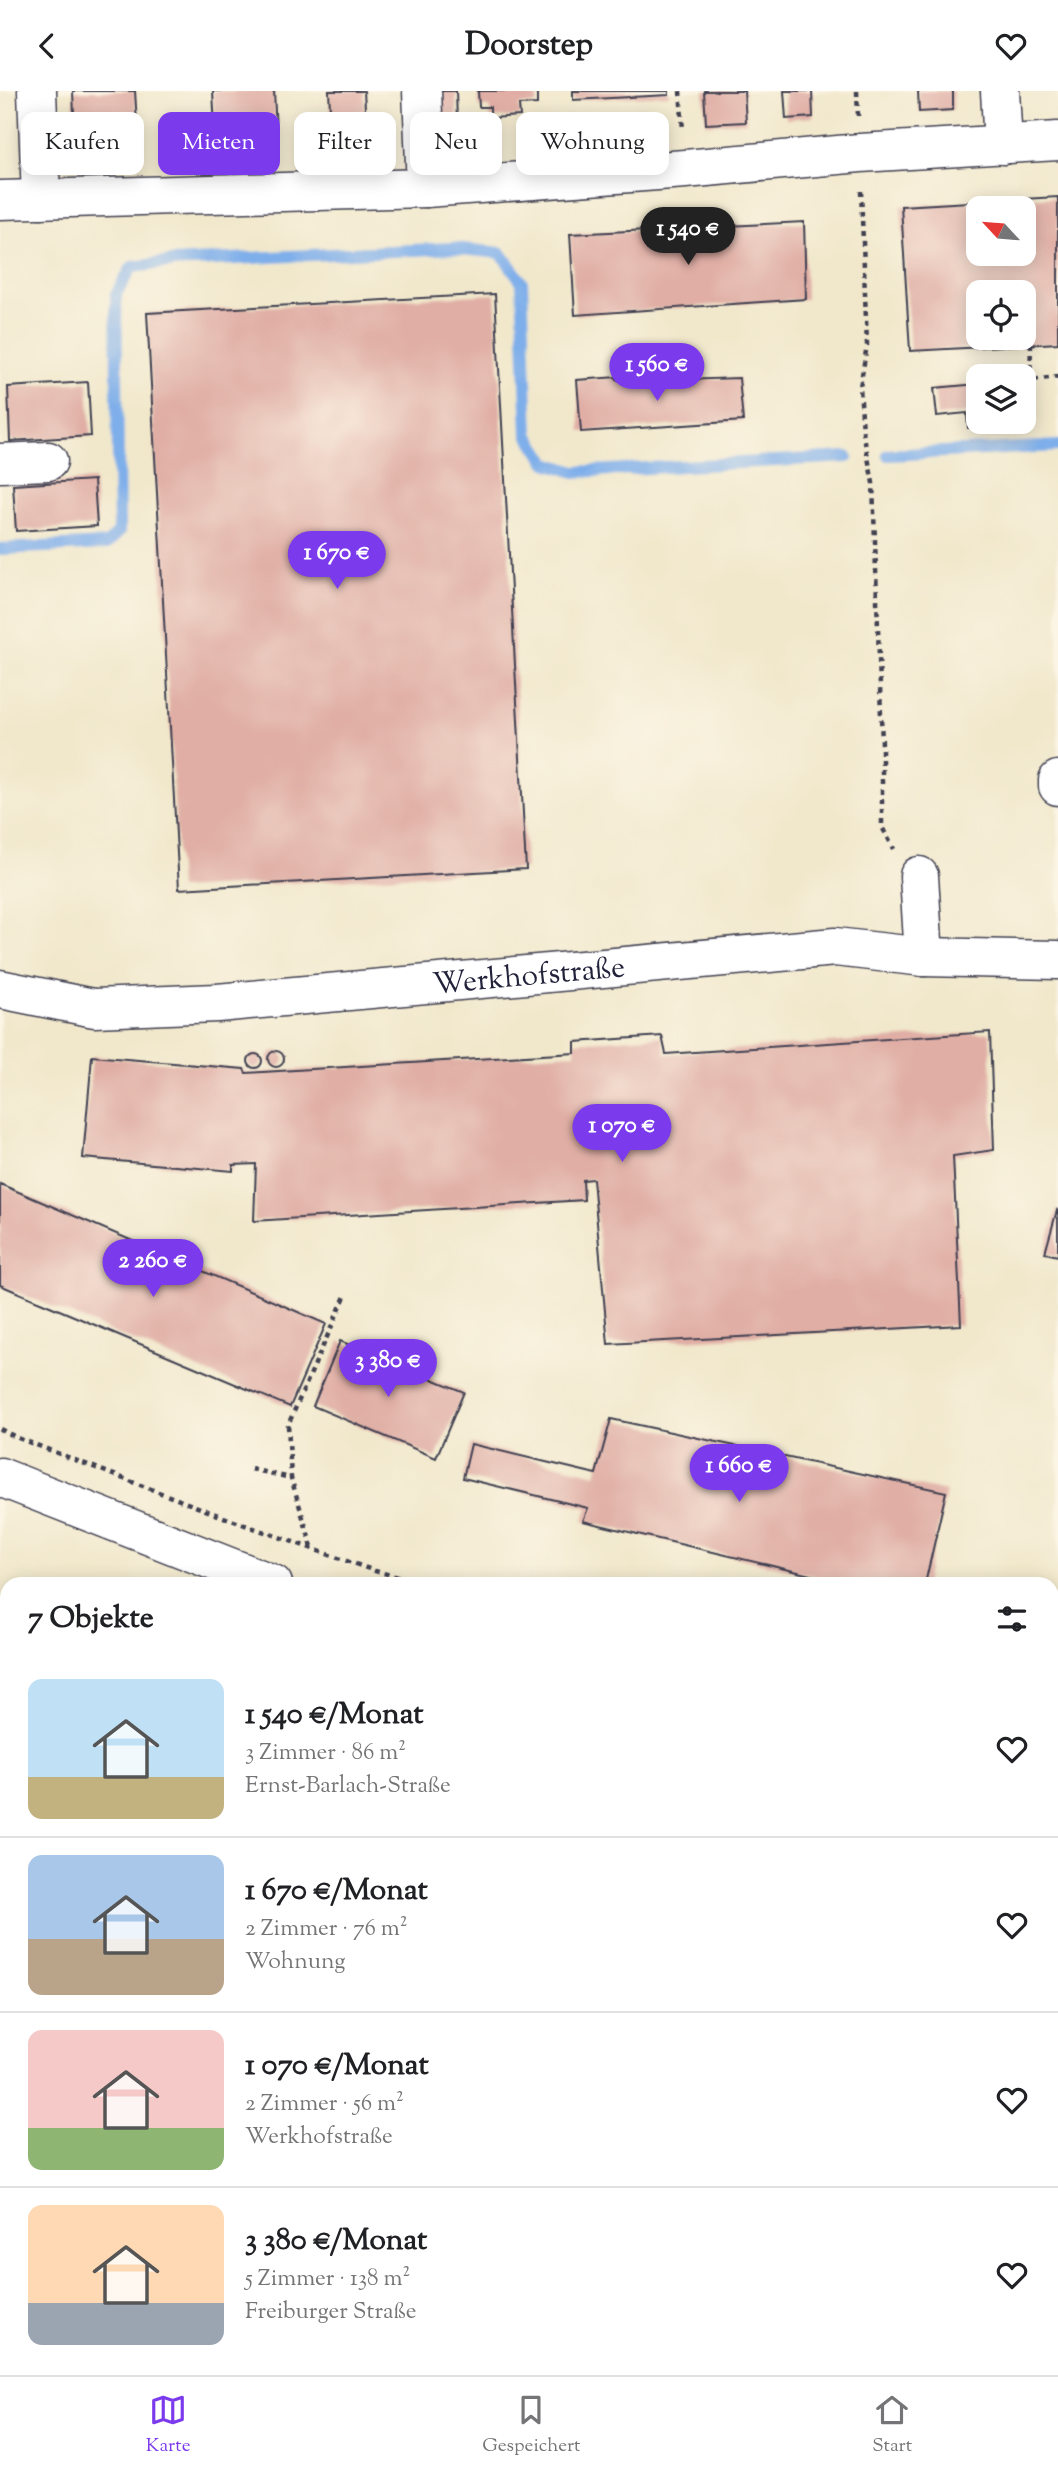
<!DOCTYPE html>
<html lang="de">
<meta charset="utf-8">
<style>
body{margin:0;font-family:"Sorts Mill Goudy",serif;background:#f6f6f6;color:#202124;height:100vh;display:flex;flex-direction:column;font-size:26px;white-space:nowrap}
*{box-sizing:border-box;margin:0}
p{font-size:23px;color:#757577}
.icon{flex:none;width:38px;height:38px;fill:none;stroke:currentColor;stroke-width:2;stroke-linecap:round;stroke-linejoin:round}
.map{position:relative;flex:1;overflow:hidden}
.drawer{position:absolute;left:0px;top:1486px;width:1059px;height:800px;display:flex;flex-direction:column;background:#fff;border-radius:21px 21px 0 0;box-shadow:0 4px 18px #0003}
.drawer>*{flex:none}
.hud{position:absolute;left:21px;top:21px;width:700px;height:63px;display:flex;gap:14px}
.needle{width:46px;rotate:296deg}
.tools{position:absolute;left:966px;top:105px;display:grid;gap:14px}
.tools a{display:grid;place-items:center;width:70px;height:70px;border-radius:14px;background:#fff;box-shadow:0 4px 18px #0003;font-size:35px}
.price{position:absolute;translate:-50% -60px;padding:0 16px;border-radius:24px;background:#7c3aed;color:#fff;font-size:23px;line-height:46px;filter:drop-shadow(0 2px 4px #0008)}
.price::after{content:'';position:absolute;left:50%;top:42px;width:21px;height:16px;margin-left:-10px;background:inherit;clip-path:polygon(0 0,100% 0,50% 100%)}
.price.current{background:#222;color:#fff}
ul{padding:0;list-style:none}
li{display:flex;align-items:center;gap:21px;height:175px;padding:0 28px}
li+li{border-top:2px solid #e0e0e0}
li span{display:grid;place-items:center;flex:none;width:196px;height:140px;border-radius:14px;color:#555}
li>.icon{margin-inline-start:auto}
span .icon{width:84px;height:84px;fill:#fffc;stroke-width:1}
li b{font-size:30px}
h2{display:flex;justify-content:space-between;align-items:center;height:84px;padding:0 28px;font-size:30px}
.tag{padding:0 24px;border-radius:14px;background:#fff;box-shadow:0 4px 18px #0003;font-size:24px;line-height:63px}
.tag.current{background:#7c3aed;color:#fff}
header{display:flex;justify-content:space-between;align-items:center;height:91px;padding:0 28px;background:#fff;font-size:32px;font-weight:700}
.tabs{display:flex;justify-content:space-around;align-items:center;height:98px;border-top:2px solid #e0e0e0;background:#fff;font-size:19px;color:#757577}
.tabs a{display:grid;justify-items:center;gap:4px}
.tabs .current{color:#7c3aed}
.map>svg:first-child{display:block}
.green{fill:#b8c769;stroke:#6d7452;stroke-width:2}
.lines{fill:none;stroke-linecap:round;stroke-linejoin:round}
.stream{stroke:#7fafea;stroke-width:12}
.building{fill:#e0aea5;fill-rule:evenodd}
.minor-casing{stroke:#414051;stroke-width:41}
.major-casing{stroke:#414051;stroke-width:41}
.path{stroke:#414051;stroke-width:4.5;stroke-dasharray:5 5;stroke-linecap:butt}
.minor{stroke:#fff;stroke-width:38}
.major{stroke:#fabb8c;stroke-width:38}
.labels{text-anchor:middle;stroke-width:5;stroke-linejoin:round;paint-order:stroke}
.street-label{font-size:30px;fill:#22223b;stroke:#fcf5e5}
</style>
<header><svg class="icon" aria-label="back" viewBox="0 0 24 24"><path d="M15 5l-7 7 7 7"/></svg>Doorstep<svg class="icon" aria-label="heart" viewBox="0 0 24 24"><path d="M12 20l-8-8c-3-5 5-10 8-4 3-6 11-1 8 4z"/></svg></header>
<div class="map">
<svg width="1058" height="2284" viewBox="0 0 1058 2284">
<rect width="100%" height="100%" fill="#fcf5e5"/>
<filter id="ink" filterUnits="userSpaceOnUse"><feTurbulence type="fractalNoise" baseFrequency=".0143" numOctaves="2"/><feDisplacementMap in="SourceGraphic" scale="14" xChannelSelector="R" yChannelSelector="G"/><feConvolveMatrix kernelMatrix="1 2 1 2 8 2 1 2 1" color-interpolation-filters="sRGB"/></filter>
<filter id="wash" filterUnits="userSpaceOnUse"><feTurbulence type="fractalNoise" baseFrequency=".00686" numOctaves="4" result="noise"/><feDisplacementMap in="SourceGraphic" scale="28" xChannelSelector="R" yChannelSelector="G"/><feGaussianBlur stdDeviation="1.57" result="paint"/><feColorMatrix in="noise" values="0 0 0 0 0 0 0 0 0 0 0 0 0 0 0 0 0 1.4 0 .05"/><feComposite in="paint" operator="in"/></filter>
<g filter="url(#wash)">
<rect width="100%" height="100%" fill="#f1e8cc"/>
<!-- green -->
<path class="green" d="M0,2222H7V2278H708L797,2284H0Z"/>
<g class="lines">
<!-- stream -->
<path class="stream" d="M888,364L1058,355
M0,458L107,453L119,441L116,203L132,176L172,171L453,157L501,162L522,191L528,343L547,372L575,381L847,366"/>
</g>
<g id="blocks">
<!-- building -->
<path class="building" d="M73,0H135L138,49L113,50V44L75,46Z
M213,0H274L276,41L252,42V35L215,39Z
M329,0H364L367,52L332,54Z
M430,0H456L457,31L431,33Z
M478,0H537V13L519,14L520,25L490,27V16H479Z
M573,0H669V4L573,9Z
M704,0H744L746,31L706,33Z
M784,0H812L813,26L786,28Z
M918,0H953V19L919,21Z
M1058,106V252L910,260L901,115ZM978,117H1024V163H978ZM978,201H1024V247H978Z
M804,131L806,208L575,224L570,143Z
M495,203L526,778L179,798L147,222Z
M617,286V289L651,287L652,290L739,287L743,330L581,341L577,289Z
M88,291L91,345L10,350L8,296Z
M978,293V331H991V335L968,337L967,322L937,325L934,297Z
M94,389L97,435L16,440L13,394Z
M990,941L994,1059L953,1065L961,1234L608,1253L593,1088L583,1089L584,1109L254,1130L256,1073L233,1074V1080L83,1067L92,965L244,978L246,982L575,962V951L662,945L666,963Z
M268 968a8 8 0 1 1 16 0a8 8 0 1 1-16 0Z
M248 970a7 7 0 1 1 14 0a7 7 0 1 1-14 0Z
M0,1093L326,1233L290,1316L0,1194Z
M1057,1119L1058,1120V1165L1045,1162Z
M340,1250L464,1301L436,1367L313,1315Z
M611,1328L946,1401L925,1493H848L583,1430L588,1417L463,1387L471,1353L596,1383Z
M5,1626H7V1780H0V1679Z"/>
</g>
</g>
<g filter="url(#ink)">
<use href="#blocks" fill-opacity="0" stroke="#414051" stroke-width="2"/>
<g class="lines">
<!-- minor casing -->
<g class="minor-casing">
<g id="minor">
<path d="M37,0L41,108"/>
<path d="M422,0L426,97"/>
<path d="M1000,0L1003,54"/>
<path d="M0,109L426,97L685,78L860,62L1058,50"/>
<path d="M0,372L48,370"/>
<path d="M1058,689V695"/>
<path d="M919,785L924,866"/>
<path id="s1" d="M0,898L94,917L217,912L835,856L924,866L1058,869"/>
<path d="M0,1386L273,1493"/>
<path d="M0,1585L7,1586"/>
<path d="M1052,1592L1058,1567"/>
<path d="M1052,1669L1058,1671"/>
<path d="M0,1849H7"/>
<path d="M0,2085L7,2086"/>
</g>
</g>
<!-- major casing -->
<g class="major-casing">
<path id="major" d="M0,2189L7,2190
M1052,2218L1058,2217
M1052,2262H1058"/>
</g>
<!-- path -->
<path class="path" d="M680,0L683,39
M857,0L858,25
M861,100L867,254L860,296L863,341L873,392L882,654V736L894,758
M1031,253L1030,289L1058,286
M0,1338L18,1347L234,1430L375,1480L426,1493
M251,1378L291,1387
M312,1456L291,1387L288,1334L346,1203
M1052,2162L1058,2161"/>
<!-- minor -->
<use href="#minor" class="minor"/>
<!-- major -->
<use href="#major" class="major"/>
</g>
</g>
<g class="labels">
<!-- street labels -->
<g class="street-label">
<text dy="10" stroke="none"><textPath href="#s1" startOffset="532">Werkhofstraße</textPath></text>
</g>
</g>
</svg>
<div class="tools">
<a><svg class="needle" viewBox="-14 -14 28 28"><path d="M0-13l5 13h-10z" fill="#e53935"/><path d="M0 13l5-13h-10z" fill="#757577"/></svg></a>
<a><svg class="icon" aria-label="locate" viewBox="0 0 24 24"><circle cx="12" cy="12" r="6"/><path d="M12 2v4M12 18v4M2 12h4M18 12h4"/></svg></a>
<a><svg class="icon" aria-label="layers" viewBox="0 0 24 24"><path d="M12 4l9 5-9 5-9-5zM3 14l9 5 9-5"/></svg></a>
</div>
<b class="price current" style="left:688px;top:176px">1 540 €</b>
<b class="price" style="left:657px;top:312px">1 560 €</b>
<b class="price" style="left:337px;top:500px">1 670 €</b>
<b class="price" style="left:622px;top:1073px">1 070 €</b>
<b class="price" style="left:153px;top:1208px">2 260 €</b>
<b class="price" style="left:388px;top:1308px">3 380 €</b>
<b class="price" style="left:739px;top:1413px">1 660 €</b>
<div class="hud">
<a class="tag">Kaufen</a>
<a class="tag current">Mieten</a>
<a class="tag">Filter</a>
<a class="tag">Neu</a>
<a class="tag">Wohnung</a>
</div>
<section class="drawer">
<h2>7 Objekte<svg class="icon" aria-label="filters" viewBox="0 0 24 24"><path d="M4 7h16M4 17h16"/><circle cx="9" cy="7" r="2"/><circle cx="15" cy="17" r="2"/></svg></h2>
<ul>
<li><span style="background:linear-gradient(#bfe0f5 70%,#c2b280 0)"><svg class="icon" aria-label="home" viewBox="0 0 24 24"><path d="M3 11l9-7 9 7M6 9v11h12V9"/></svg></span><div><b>1 540 €/Monat</b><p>3 Zimmer · 86 m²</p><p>Ernst-Barlach-Straße</p></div><svg class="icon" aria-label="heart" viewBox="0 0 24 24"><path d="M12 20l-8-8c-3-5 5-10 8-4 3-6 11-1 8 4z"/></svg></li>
<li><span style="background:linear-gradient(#a9c7e8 60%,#b9a48a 0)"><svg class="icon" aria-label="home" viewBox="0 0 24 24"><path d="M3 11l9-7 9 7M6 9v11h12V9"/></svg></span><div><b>1 670 €/Monat</b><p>2 Zimmer · 76 m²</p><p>Wohnung</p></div><svg class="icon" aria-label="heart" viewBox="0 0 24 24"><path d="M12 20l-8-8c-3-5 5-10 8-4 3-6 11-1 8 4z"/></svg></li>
<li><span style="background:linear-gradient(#f6c9c9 70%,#8fb573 0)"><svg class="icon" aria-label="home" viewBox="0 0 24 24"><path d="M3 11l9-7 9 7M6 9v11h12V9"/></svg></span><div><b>1 070 €/Monat</b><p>2 Zimmer · 56 m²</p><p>Werkhofstraße</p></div><svg class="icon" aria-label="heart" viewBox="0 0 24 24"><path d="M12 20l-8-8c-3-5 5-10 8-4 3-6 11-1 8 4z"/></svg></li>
<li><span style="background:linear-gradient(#ffd9b3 70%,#9aa5b1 0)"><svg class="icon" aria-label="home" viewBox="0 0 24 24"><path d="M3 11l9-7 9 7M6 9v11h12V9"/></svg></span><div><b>3 380 €/Monat</b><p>5 Zimmer · 138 m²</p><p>Freiburger Straße</p></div><svg class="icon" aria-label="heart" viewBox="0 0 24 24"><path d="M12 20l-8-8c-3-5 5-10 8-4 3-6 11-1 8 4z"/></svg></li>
</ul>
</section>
</div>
<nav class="tabs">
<a class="current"><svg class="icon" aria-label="map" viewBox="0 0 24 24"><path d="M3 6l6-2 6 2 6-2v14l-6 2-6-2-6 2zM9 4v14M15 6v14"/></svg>Karte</a>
<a><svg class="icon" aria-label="saved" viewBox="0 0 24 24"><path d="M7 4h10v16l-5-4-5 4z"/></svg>Gespeichert</a>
<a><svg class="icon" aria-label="home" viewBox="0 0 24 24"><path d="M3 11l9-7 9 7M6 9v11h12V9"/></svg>Start</a>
</nav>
